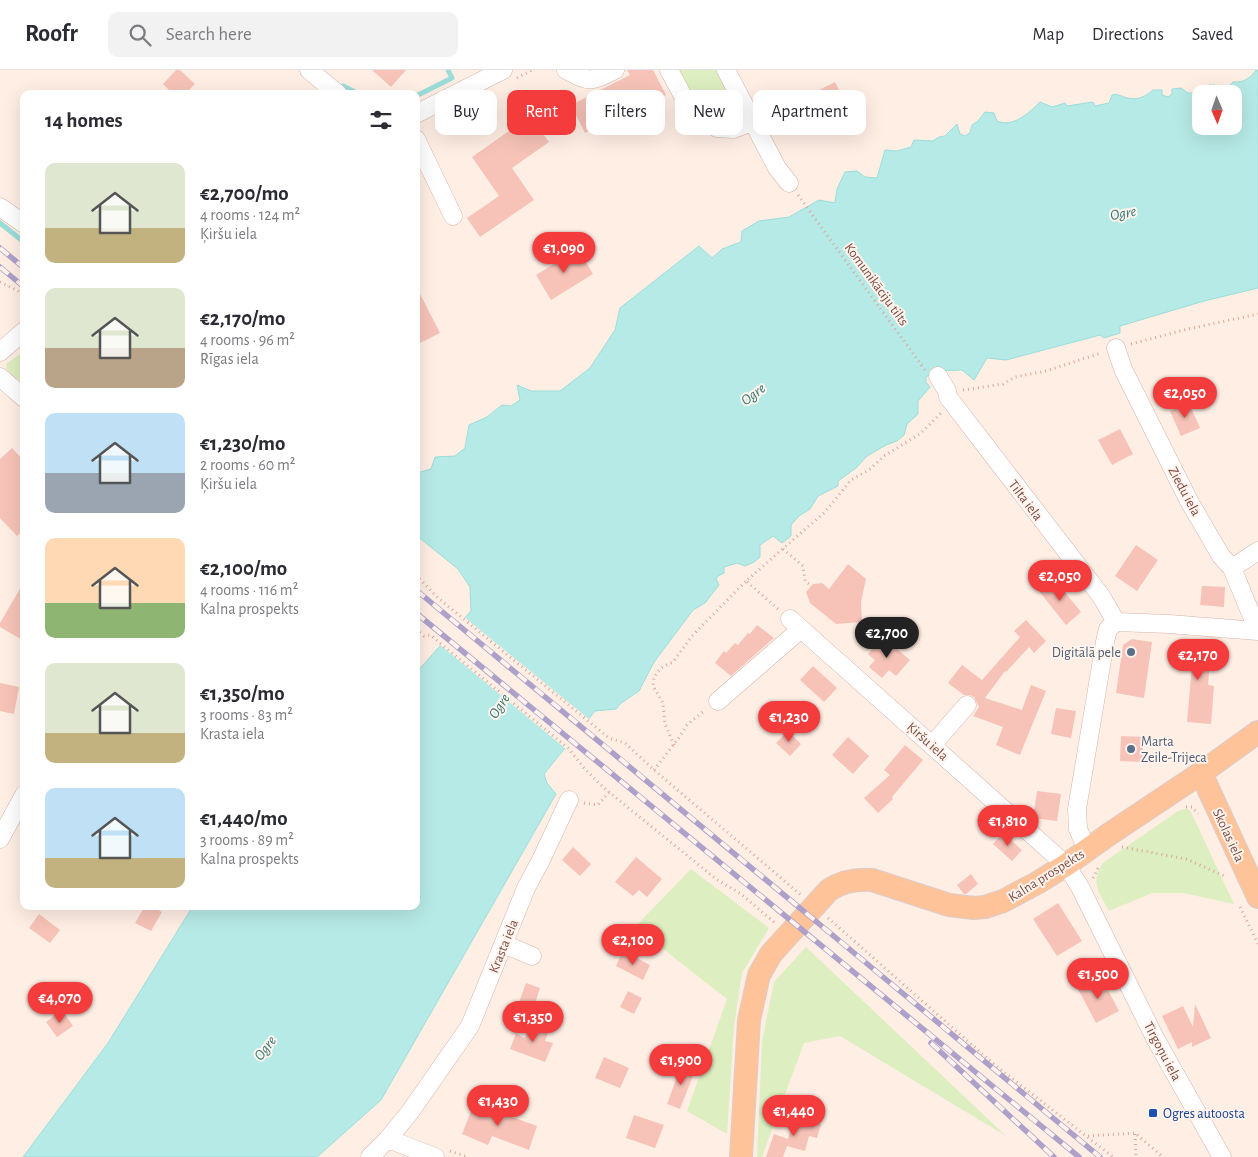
<!DOCTYPE html>
<meta charset="utf-8">
<style>
body{margin:0;font-family:"Alegreya Sans",sans-serif;background:#f2f2f3;color:#2b2b33;height:100vh;display:flex;flex-direction:column;font-size:19px;white-space:nowrap}
*{box-sizing:border-box;margin:0}
p{font-size:16px;color:#7c7c81}
.icon{flex:none;width:28px;height:28px;fill:none;stroke:currentColor;stroke-width:2;stroke-linecap:round;stroke-linejoin:round}
.map{position:relative;flex:1;overflow:hidden}
.drawer{position:absolute;left:20px;top:20px;width:400px;height:820px;display:flex;flex-direction:column;background:#fff;border-radius:10px;box-shadow:0 5px 20px #0002}
.drawer>*{flex:none}
.banner{position:absolute;left:435px;top:20px;width:475px;height:45px;display:flex;gap:10px}
.needle{width:32px;rotate:178deg}
.controls{position:absolute;left:1192px;top:15px;display:grid;gap:10px}
.controls a{display:grid;place-items:center;width:50px;height:50px;border-radius:10px;background:#fff;box-shadow:0 5px 20px #0002;font-size:25px}
.price{position:absolute;translate:-50% -42px;padding:0 11px;border-radius:18px;background:#f53c3d;color:#fff;font-size:16px;line-height:32px;filter:drop-shadow(0 1px 2px #0008)}
.price::after{content:'';position:absolute;left:50%;top:30px;width:15px;height:11px;margin-left:-8px;background:inherit;clip-path:polygon(0 0,100% 0,50% 100%)}
.price.selected{background:#222;color:#fff}
ul{padding:0;list-style:none}
li{display:flex;align-items:center;gap:15px;height:125px;padding:0 25px}
li span{display:grid;place-items:center;flex:none;width:140px;height:100px;border-radius:10px;color:#555}
li>.icon{margin-inline-start:auto}
span .icon{width:60px;height:60px;fill:#fffc;stroke-width:1}
li b{font-size:21px}
h2{display:flex;justify-content:space-between;align-items:center;height:60px;padding:0 25px;font-size:21px}
.chip{padding:0 18px;border-radius:10px;background:#fff;box-shadow:0 5px 20px #0002;font-size:18px;line-height:45px}
.chip.selected{background:#f53c3d;color:#fff}
header{display:flex;align-items:center;gap:30px;box-sizing:border-box;height:70px;padding:0 25px;background:#fff;border-bottom:1px solid #e1e1e2}
header strong{font-size:24px}
nav{display:flex;gap:28px;margin-inline-start:auto;font-size:18px}
.search{width:350px;height:45px;background:#f2f2f3;display:flex;align-items:center;gap:12px;box-sizing:border-box;padding:0 18px;border-radius:10px;color:#7c7c81;font-size:19px}
.map>svg:first-child{display:block}
.green{fill:#ddeec0}
.water{fill:#b6eae6;stroke:#9bddd9;fill-rule:evenodd}
.pier{fill:#ffeee4}
.lines{fill:none;stroke-linecap:round;stroke-linejoin:round}
.stream{stroke:#9bddd9;stroke-width:5}
.building{fill:#f7c3b8}
.minor-casing{stroke:#d4b4ab;stroke-width:19}
.major-casing{stroke:#dacdcb;stroke-width:24}
.path{stroke:#dca69b;stroke-width:3;stroke-dasharray:1 4;stroke-linecap:butt}
.minor{stroke:#fff;stroke-width:18}
.major{stroke:#ffc39a;stroke-width:22}
.rail-casing{stroke:#ada1ca;stroke-width:5.5}
.rail{stroke:#fff3ec;stroke-width:4;stroke-dasharray:11;stroke-linecap:butt}
.service-dot{fill:#5c6f8a;stroke:#fff3ec;stroke-width:2}
.transit-dot{fill:#1a4fb4;stroke:#fff3ec;stroke-width:2}
.labels{text-anchor:middle;stroke-width:4;stroke-linejoin:round;paint-order:stroke}
.street-label{font-size:14px;fill:#7a4d46;stroke:#fff3ec}
.service-label{font-size:14px;fill:#4e5e75;stroke:#fff3ec;text-anchor:end}
.transit-label{font-size:14px;fill:#164399;stroke:#fff3ec;text-anchor:start}
.water-label{font-size:15px;font-style:italic;fill:#357976;stroke:#fff3ec}
</style>
<header>
<strong>Roofr</strong>
<div class="search"><svg class="icon" aria-label="search" viewBox="0 0 24 24"><circle cx="10" cy="10" r="6"/><path d="M15 15l6 6"/></svg>Search here</div>
<nav><a>Map</a><a>Directions</a><a>Saved</a></nav>
</header>
<div class="map">
<svg width="1258" height="1087" viewBox="0 0 1258 1087">
<rect width="100%" height="100%" fill="#ffeee4"/>
<!-- green -->
<path class="green" d="M675,0H722L744,49L720,53L694,36Z
M24,281V315L7,300L6,294Z
M1185,739L1190,740L1234,834L1183,823H1152L1109,841C1099,823 1089,811 1104,792L1178,741Z
M691,799L769,858L742,903L734,956L727,1064L687,1041L727,929L635,857Z
M806,877L1006,1066L840,966L804,973L762,1087H757L762,971L774,912Z"/>
<!-- water -->
<path class="water" d="M1256,0H1258V218L1204,231L1120,256V263L1104,268L1100,265L1006,290L987,288L974,310L962,300L935,301L926,307V312L930,317L918,331V344L907,354L904,365L897,371L886,375L867,386L856,398L838,411V416L818,426L810,439L799,446L791,455V466L782,473L773,466L760,475V487L754,492L745,496L737,493L724,497V503L718,506L716,509L719,515L705,533L693,540L654,592L639,621L621,633L616,639L595,641L544,704L547,713L556,724L381,1030L317,1087H23L108,973L193,836H416V603L471,541L470,517L458,499L416,465V402L417,403L431,399L435,387L455,386L465,378L469,355L487,347L502,335L511,336L520,330L517,315L531,321H560L590,298L615,260L620,238L699,176L712,188L722,179L741,172L742,161L759,151L789,147L819,130L835,133L837,119L845,102L857,101L865,107L877,108L885,80L897,81L911,77L914,70L933,71L939,67L945,66L957,54L960,64L965,66L970,63L972,55L978,51L985,42L994,43L997,51C1013,58 1029,43 1040,32L1052,37L1065,33L1067,36L1093,32L1095,36L1109,33L1112,25C1117,24 1119,25 1124,27C1136,31 1144,28 1153,20H1162V25L1168,27L1172,24V19L1181,18L1188,23H1203L1209,15H1215L1219,20H1225L1233,12C1243,13 1251,8 1256,0ZM1201,24H1234V56H1201Z"/>
<!-- pier -->
<path class="pier" d="M463,546L590,650L566,679L439,574Z"/>
<g class="lines">
<!-- stream -->
<path class="stream" d="M337,19L343,16L359,24
M416,26L452,8L448,0
M0,153L24,172"/>
</g>
<!-- building -->
<path class="building" d="M176,0H180L195,14L185,24H173L163,14Z
M372,0H406L391,17Z
M627,0H653L666,25L649,34L647,31L585,63L571,35L630,5Z
M835,12L850,41L826,54L811,24Z
M530,46L549,72L512,98L534,130L480,167L467,148L499,126L472,87Z
M578,179L593,204L551,230L536,205Z
M416,216L440,263L416,275Z
M1189,333L1200,358L1181,366L1170,341Z
M1120,359L1133,384L1112,395L1098,370Z
M12,378L24,391V460L17,466L0,448V389Z
M1136,475L1158,490L1137,521L1115,506Z
M848,494L866,509L861,532L862,552L836,554L810,533L806,522L813,514L822,513L829,519Z
M1054,509L1081,542L1066,555L1039,521Z
M24,512V571L0,557V553Z
M1202,516L1225,517L1224,537L1200,535Z
M1026,550L1046,571L1034,583L1029,577L1006,602L1005,601L985,628L1022,640L1031,615L1046,621L1020,685L996,675L1003,657L973,646L979,637L974,627L970,625H964L948,613L962,595L982,610L1020,567L1014,561Z
M757,555L774,568L731,606L715,593L724,581L726,583L735,573L738,575L748,563L750,564Z
M883,567L910,590L896,606L889,600L882,608L869,597L875,590L868,584Z
M1132,569L1152,572L1144,628L1116,623L1123,575Z
M1177,573L1211,576L1208,615L1214,616L1211,654L1187,652L1192,595L1175,594Z
M813,596L837,618L824,632L800,610Z
M0,613L19,617L14,644L0,641Z
M1056,638L1076,641L1071,668L1051,664Z
M788,661L801,674L790,686L776,673Z
M1121,666L1143,667L1142,692L1120,691Z
M848,667L869,686L853,704L832,685Z
M905,675L923,690L892,727L893,729L878,743L864,728L890,705L884,700Z
M1037,721L1061,724L1057,751L1033,748Z
M1003,763L1022,780L1012,791L993,774Z
M573,777L591,794L580,806L562,790Z
M636,787L662,809L647,827L639,820L633,826L615,812Z
M971,804L978,814L966,824H964L957,815Z
M1058,833L1082,871L1057,886L1033,849Z
M145,836H151L162,842L151,861L135,853Z
M39,844L60,860L50,873L29,858Z
M623,881L650,895L643,910L616,896Z
M1101,907L1119,941L1096,953L1078,919Z
M526,913L540,918L532,943L517,938Z
M628,921L642,928L634,944L620,937Z
M1195,934L1211,968L1192,977V972L1178,979L1162,946L1183,936L1193,957Z
M62,940L73,956L57,967L46,952Z
M530,953L549,960L545,971L553,973L545,992L510,979L516,964L525,968Z
M604,987L629,998L620,1018L595,1008Z
M682,993L696,998L680,1039L667,1034Z
M475,1031L501,1042V1043L537,1056L529,1080L492,1066L488,1075L462,1064Z
M634,1045L664,1055L655,1078L626,1068Z
M794,1046L821,1054L817,1068L809,1066L805,1081L787,1076L783,1087H766L774,1064L788,1069Z"/>
<g class="lines">
<!-- minor casing -->
<g class="minor-casing">
<path id="minor" d="M309,0L338,24
M566,0C591,13 590,12 615,0
M669,0L690,39L717,58L733,59L752,52
M726,0L777,98L789,113
M416,44L503,0
M416,69L453,146
M0,137L24,154
M1116,278L1123,299L1189,431L1221,486L1232,498L1258,561
M0,282L24,261
M938,306L947,321L948,327L1101,526L1116,552
M0,307L24,328
M1232,498L1258,481
M790,549L1066,795L1080,817L1156,970L1222,1087
M1116,552L1169,554L1258,561
M718,631L801,559
M932,675L967,635
M0,769L24,725
M1087,780L1078,759L1077,739L1105,572L1108,559L1116,552
M504,874L532,886
M388,1069L435,1087
M370,1087L388,1069L410,1042L470,956L526,818L541,790L569,730"/>
</g>
<!-- major casing -->
<g class="major-casing">
<path id="major" d="M1201,703L1258,827
M741,1087L749,950L759,905L771,884L829,820C841,812 857,809 872,810L949,835L974,838L985,837L1003,831L1037,813L1066,795L1108,765L1201,703L1258,662"/>
</g>
<!-- path -->
<path class="path" d="M517,8L532,0
M798,125L925,300
M0,212L18,221L24,229
M1131,274L1188,259L1258,244
M963,320L1003,314L1015,307L1046,301L1101,283
M783,479L803,496L805,511L812,516
M416,505L438,528L609,668L625,673L654,700L801,825
M778,539L746,511L825,442L851,410L869,400L884,386L921,363L941,343
M416,559L424,566L431,565L435,569L568,678L584,698L604,718L716,809L741,824L775,853
M674,675L665,654L663,633L653,616L654,607L661,598L673,592L692,566L746,511
M654,700L678,669L687,655L705,640
M584,733L598,735L610,721
M1186,737H1192L1198,744
M1122,777L1186,789L1227,807
M1093,808L1099,796
M1240,837L1258,874
M828,848L996,996L1113,1087
M1135,1064L1136,1087
M1088,1066L1135,1063L1163,1087
M450,1081L468,1087"/>
<!-- minor -->
<use href="#minor" class="minor"/>
<!-- major -->
<use href="#major" class="major"/>
<!-- rail casing -->
<g class="rail-casing">
<path id="rail" d="M0,178L24,198
M0,197L24,217
M416,520C645,709 872,898 1100,1087
M416,543L1079,1087
M931,973L1054,1087"/>
</g>
<!-- rail -->
<use href="#rail" class="rail"/>
</g>
<!-- markers -->
<g class="service-dot">
<circle cx="1131" cy="582" r="5"/>
<circle cx="1131" cy="679" r="5"/>
</g>
<rect class="transit-dot" x="1148" y="1038" width="10" height="10" rx="2.5"/>
<g class="labels">
<!-- street labels -->
<g class="street-label">
<text transform="translate(877 214) rotate(54)" y="5">Komunikāciju tilts</text>
<text transform="translate(1185 421) rotate(62)" y="5">Ziedu iela</text>
<text transform="translate(1026 430) rotate(53)" y="5">Tilta iela</text>
<text transform="translate(928 671) rotate(42)" y="5">Ķiršu iela</text>
<text transform="translate(1229 765) rotate(65)" y="5">Skolas iela</text>
<text transform="translate(1046 805) rotate(-32)" y="5">Kalna prospekts</text>
<text transform="translate(503 876) rotate(-68)" y="5">Krasta iela</text>
<text transform="translate(1163 981) rotate(62)" y="5">Tirgoņu iela</text>
</g>
<!-- service labels -->
<g class="service-label">
<text x="1121" y="587">Digitālā pele</text>
<text x="1141" y="676" text-anchor="start">Marta<tspan x="1141" dy="16">Zeile-Trijeca</tspan></text>
</g>
<!-- transit labels -->
<g class="transit-label">
<text x="1163" y="1048">Ogres autoosta</text>
</g>
<!-- water labels -->
<g class="water-label">
<text transform="translate(1123 143) rotate(-10)" y="5">Ogre</text>
<text transform="translate(753 324) rotate(-37)" y="5">Ogre</text>
<text transform="translate(499 636) rotate(-57)" y="5">Ogre</text>
<text transform="translate(265 978) rotate(-53)" y="5">Ogre</text>
</g>
</g>
</svg>
<div class="controls">
<a><svg class="needle" viewBox="-14 -14 28 28"><path d="M0-13l5 13h-10z" fill="#e53935"/><path d="M0 13l5-13h-10z" fill="#7c7c81"/></svg></a>
</div>
<b class="price" style="left:564px;top:204px">€1,090</b>
<b class="price" style="left:1185px;top:349px">€2,050</b>
<b class="price" style="left:1060px;top:532px">€2,050</b>
<b class="price selected" style="left:887px;top:589px">€2,700</b>
<b class="price" style="left:1198px;top:611px">€2,170</b>
<b class="price" style="left:789px;top:673px">€1,230</b>
<b class="price" style="left:1008px;top:777px">€1,810</b>
<b class="price" style="left:633px;top:896px">€2,100</b>
<b class="price" style="left:1098px;top:930px">€1,500</b>
<b class="price" style="left:60px;top:954px">€4,070</b>
<b class="price" style="left:533px;top:973px">€1,350</b>
<b class="price" style="left:681px;top:1016px">€1,900</b>
<b class="price" style="left:498px;top:1057px">€1,430</b>
<b class="price" style="left:794px;top:1067px">€1,440</b>
<div class="banner">
<a class="chip">Buy</a>
<a class="chip selected">Rent</a>
<a class="chip">Filters</a>
<a class="chip">New</a>
<a class="chip">Apartment</a>
</div>
<section class="drawer">
<h2>14 homes<svg class="icon" aria-label="filters" viewBox="0 0 24 24"><path d="M4 7h16M4 17h16"/><circle cx="9" cy="7" r="2"/><circle cx="15" cy="17" r="2"/></svg></h2>
<ul>
<li><span style="background:linear-gradient(#dfe7d0 65%,#c2b280 0)"><svg class="icon" aria-label="home" viewBox="0 0 24 24"><path d="M3 11l9-7 9 7M6 9v11h12V9"/></svg></span><div><b>€2,700/mo</b><p>4 rooms · 124 m²</p><p>Ķiršu iela</p></div></li>
<li><span style="background:linear-gradient(#dfe7d0 60%,#b9a48a 0)"><svg class="icon" aria-label="home" viewBox="0 0 24 24"><path d="M3 11l9-7 9 7M6 9v11h12V9"/></svg></span><div><b>€2,170/mo</b><p>4 rooms · 96 m²</p><p>Rīgas iela</p></div></li>
<li><span style="background:linear-gradient(#bfe0f5 60%,#9aa5b1 0)"><svg class="icon" aria-label="home" viewBox="0 0 24 24"><path d="M3 11l9-7 9 7M6 9v11h12V9"/></svg></span><div><b>€1,230/mo</b><p>2 rooms · 60 m²</p><p>Ķiršu iela</p></div></li>
<li><span style="background:linear-gradient(#ffd9b3 65%,#8fb573 0)"><svg class="icon" aria-label="home" viewBox="0 0 24 24"><path d="M3 11l9-7 9 7M6 9v11h12V9"/></svg></span><div><b>€2,100/mo</b><p>4 rooms · 116 m²</p><p>Kalna prospekts</p></div></li>
<li><span style="background:linear-gradient(#dfe7d0 70%,#c2b280 0)"><svg class="icon" aria-label="home" viewBox="0 0 24 24"><path d="M3 11l9-7 9 7M6 9v11h12V9"/></svg></span><div><b>€1,350/mo</b><p>3 rooms · 83 m²</p><p>Krasta iela</p></div></li>
<li><span style="background:linear-gradient(#bfe0f5 70%,#c2b280 0)"><svg class="icon" aria-label="home" viewBox="0 0 24 24"><path d="M3 11l9-7 9 7M6 9v11h12V9"/></svg></span><div><b>€1,440/mo</b><p>3 rooms · 89 m²</p><p>Kalna prospekts</p></div></li>
</ul>
</section>
</div>
